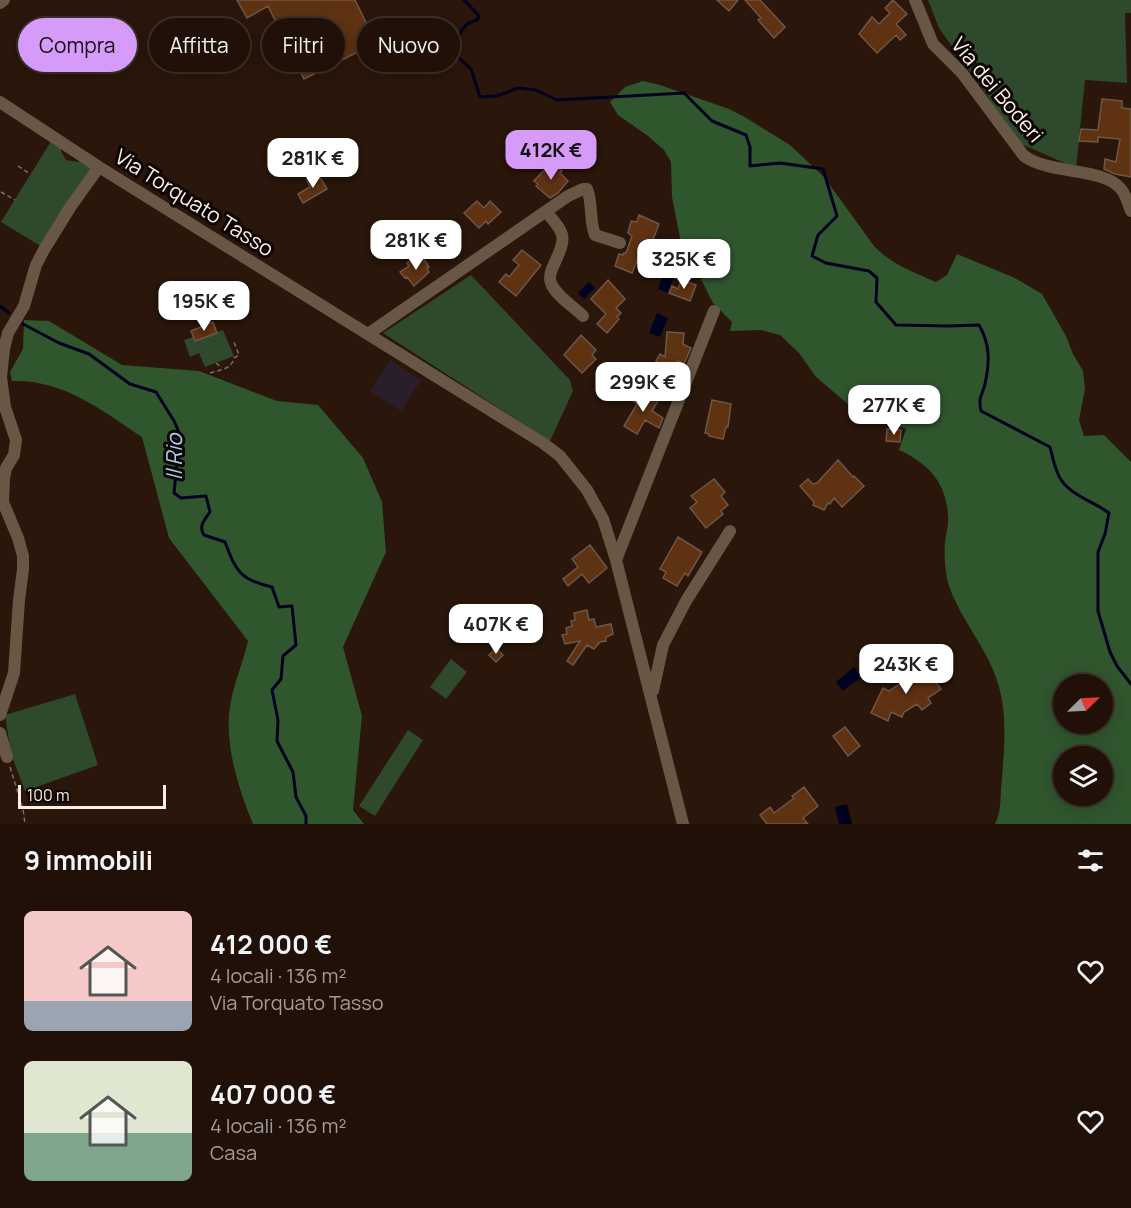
<!DOCTYPE html>
<html lang="it">
<meta charset="utf-8">
<style>
body{margin:0;font-family:Manrope,sans-serif;background:#2d1e16;color:#f1f3f6;height:100vh;display:flex;flex-direction:column;font-size:22px;white-space:nowrap}
*{box-sizing:border-box;margin:0}
p{font-size:20px;color:#a29d9c}
.icon{flex:none;width:33px;height:33px;fill:none;stroke:currentColor;stroke-width:2;stroke-linecap:round;stroke-linejoin:round}
.map{position:relative;height:824px;overflow:hidden}
.details{display:flex;flex-direction:column;background:#201008;flex:1}
.details>*{flex:none}
.top-card{position:absolute;left:18px;top:18px;width:600px;height:54px;display:flex;gap:12px}
.needle{width:39px;rotate:66deg}
.buttons{position:absolute;left:1053px;top:674px;display:grid;gap:12px}
.buttons a{display:grid;place-items:center;width:60px;height:60px;border-radius:50%;background:#201008;box-shadow:0 3px 15px #0003,0 0 0 2px #3d3029;font-size:30px}
.scale{position:absolute;left:18px;bottom:15px;width:148px;box-sizing:border-box;padding-left:6px;border:3px solid #fceee6;border-top:0;font-size:16px;line-height:21px;white-space:nowrap;color:#fceee6;-webkit-text-stroke:4px #0c0502;paint-order:stroke}
.price{position:absolute;translate:-50% -51px;padding:0 14px;border-radius:12px;background:#fff;color:#222;font-size:20px;line-height:39px;filter:drop-shadow(0 2px 3px #0008)}
.price::after{content:'';position:absolute;left:50%;top:36px;width:18px;height:14px;margin-left:-9px;background:inherit;clip-path:polygon(0 0,100% 0,50% 100%)}
.price.current{background:#d69bf9;color:#111}
ul{padding:0;list-style:none}
li{display:flex;align-items:center;gap:18px;height:150px;padding:0 24px}
li span{display:grid;place-items:center;flex:none;width:168px;height:120px;border-radius:9px;color:#555}
li>.icon{margin-inline-start:auto}
span .icon{width:72px;height:72px;fill:#fffc;stroke-width:1}
li b{font-size:26px}
h2{display:flex;justify-content:space-between;align-items:center;height:72px;padding:0 24px;font-size:26px}
.pill{padding:0 21px;border-radius:27px;background:#201008;box-shadow:0 3px 15px #0003,0 0 0 2px #3d3029;font-size:21px;line-height:54px}
.pill.current{background:#d69bf9;color:#111}
.map>svg:first-child{display:block}
.industrial{fill:#2a1e2b}
.green{fill:#2e492b}
.forest{fill:#30562e;fill-rule:evenodd}
.water{fill:#000220}
.lines{fill:none;stroke-linecap:round;stroke-linejoin:round}
.stream{stroke:#000220;stroke-width:3}
.building{fill:#5f3212;stroke:#6e5648;stroke-width:1.5}
.path{stroke:#7f6d63;stroke-width:1.5;stroke-dasharray:4.5 3;stroke-linecap:butt}
.minor{stroke:#695746;stroke-width:12}
.labels{text-anchor:middle;stroke-width:6;stroke-linejoin:round;paint-order:stroke}
.street-label{font-size:21px;fill:#fceee6;stroke:#0c0502}
.water-label{font-size:22px;font-style:italic;fill:#a9cdf3;stroke:#0c0502}
</style>
<div class="map">
<svg width="1131" height="824" viewBox="0 0 1131 824">
<rect width="100%" height="100%" fill="#2a160a"/>
<!-- industrial -->
<path class="industrial" d="M390,360L421,380L401,411L370,391Z"/>
<!-- green -->
<path class="green" d="M928,0H1131V13H1125L1127,83L1085,80L1076,168L1012,140L989,98L939,28Z
M53,138L62,144L61,151L66,160L78,162L84,158L95,166L42,247L1,222Z
M471,275L570,380L573,391L550,441L383,333Z
M213,322L217,332L223,330L234,356L205,367L199,353L190,357L184,340L193,337L191,331Z
M451,659L467,672L446,699L430,687Z
M75,694L98,765L25,791L11,754L5,715Z
M408,730L423,740L375,816L359,806Z"/>
<!-- forest -->
<path class="forest" d="M643,81L660,85L729,109L743,116L790,145L824,177L874,246C891,264 913,272 936,282L947,275L957,254L1015,278L1042,294L1066,336L1073,354L1083,371L1085,389L1079,420L1084,436L1104,435L1131,462V824H995C1002,811 1000,794 1002,779C1005,735 1009,700 988,659C976,635 956,609 948,583C945,570 944,555 945,542C946,533 949,524 948,515C946,481 927,463 899,450L906,429L849,405L816,377L799,353L780,335L761,330L730,331L732,322L713,303L680,238L672,197L671,162L664,150L648,136L618,115L610,102L625,87ZM1064,684H1102V723H1064ZM1064,756H1102V795H1064Z
M24,320L49,321L122,365L199,371L277,401L318,405L363,458L382,502L386,552L343,647L362,716L353,810L364,824H253C239,790 224,744 230,707C233,685 243,663 248,641L169,538L142,437C102,410 62,379 12,381L10,372L23,349Z"/>
<!-- water -->
<path class="water" d="M666,267L676,271L668,293L658,289Z
M589,282L595,288L584,299L578,293Z
M657,313L668,318L660,337L649,333Z
M854,667L861,677L843,691L836,682Z
M847,804L852,824H839L835,807Z"/>
<g class="lines">
<!-- stream -->
<path class="stream" d="M464,0L479,16L477,20C458,24 457,41 458,57L471,69L480,97L497,96L518,88L536,90L557,100L684,93L712,121L746,135L750,147V166L780,163L823,169L837,216L818,235L812,256L826,263L869,271L877,278L876,302L896,325L949,326L979,325C990,344 990,361 985,384C982,397 978,395 981,411L1050,447C1052,455 1054,465 1058,474C1066,494 1093,501 1109,513L1105,534L1098,552V611L1110,652L1117,666L1131,684
M0,306L9,313
M23,324L59,343L89,354L130,384L156,392L174,421L178,430L179,442L174,493L181,498L206,496L210,512C205,519 198,526 204,535L225,542C236,571 240,580 272,587L279,607L292,606L296,645L283,656L281,679L272,690L278,720L277,741L293,772L296,797L306,816V824"/>
</g>
<!-- building -->
<path class="building" d="M237,0H355L376,43L304,79L268,6L247,18Z
M717,0H738L729,11Z
M745,0H760L785,27L774,38L758,20L761,18Z
M893,0L907,14L896,24L906,35L900,40L896,35L877,53L859,34L872,17L879,24L890,13L885,8Z
M1102,99L1122,101V108L1131,109V177L1115,174L1104,169L1105,159L1116,162L1120,139L1098,137V142L1079,141L1081,129L1098,130Z
M555,164L562,171L560,173L568,181L558,193L550,198L536,186L538,184L534,181L549,165L552,167Z
M318,174L327,189L303,203L298,194L310,187L307,180Z
M477,201L484,208L490,201L501,212L488,224L486,221L479,228L464,213Z
M639,215L659,224L651,245L649,243L644,254L640,253L632,273L615,266L619,254L623,255L624,253H626L632,236L628,233L631,221L637,222Z
M522,250L541,265L516,296L499,282L506,274L509,277L519,265L513,260Z
M416,256L420,262L424,259L429,267L427,268L429,272L414,286L407,277L405,278L400,272L409,266L407,263Z
M608,280L625,299L616,308L621,313L617,317L619,319L607,333L597,324L606,314L591,299Z
M681,280L696,285L690,301L669,293L672,286L678,289Z
M213,322L217,333L195,341L191,331Z
M667,332L684,333L683,344L691,348L684,364L678,361L669,373L656,361L660,354L665,357Z
M581,335L596,350L592,355L596,359L582,373L564,355Z
M641,389L658,401L652,411L663,418L659,428L645,420L637,434L624,426L637,404L633,401Z
M712,400L731,404L728,427H726L723,439L709,436V434L705,433Z
M887,429L901,430L900,442L886,441Z
M838,460L853,477L854,476L864,486L842,507L834,498L830,504L828,503L824,510L813,505L814,502L800,486L808,479L813,484L817,483Z
M714,479L725,492L721,496L728,505L721,511L723,514L706,528L690,508L697,502L691,496Z
M678,537L702,552L688,576L685,573L677,586L663,578L666,572L660,569Z
M590,545L607,568L589,583L582,574L568,586L563,579L578,567L572,559Z
M587,610L589,620L594,619L596,627L611,624L613,634L606,637V641L600,642L594,649L587,645L573,665L567,661L580,641L565,644L562,635L567,634L566,628L572,626L571,621L575,620L574,613Z
M496,648L503,655L496,662L489,655Z
M920,667L930,681L933,679L941,689L928,698L931,703L922,710L917,704L904,712L902,717L891,712L888,721L871,713L883,688L889,691L901,683L897,678L907,671L910,674Z
M845,727L860,746L848,756L833,736Z
M804,787L818,806L803,818L808,824H767L760,815L770,807L774,813L794,798L792,796Z"/>
<g class="lines">
<!-- path -->
<path class="path" d="M18,166L30,174
M1,192L15,200
M216,363L222,368
M210,373C220,370 232,369 234,358L239,355L234,342
M10,767L23,809L25,824"/>
<!-- minor -->
<path class="minor" d="M915,0L933,44L962,73L1024,156C1051,175 1103,167 1121,189C1126,195 1128,203 1131,211
M0,3L4,0
M0,102L99,167L543,443L560,456L587,490L603,519L616,560L683,824
M546,212C569,237 565,239 552,269C550,274 549,278 551,283C555,295 574,307 583,316
M368,334L568,196L583,189H587C593,203 589,220 595,235L620,243
M616,560L714,311
M653,691L663,645L686,601L730,531
M0,715L14,673L19,600L23,569V556L18,538L3,502L4,479L6,468L14,455L16,440L5,407L1,377L4,349L8,333L24,306L36,265L45,248L71,206L99,167
M0,733L7,757"/>
</g>
<g class="labels">
<!-- street labels -->
<g class="street-label">
<text transform="translate(997 90) rotate(50)" y="7">Via dei Boderi</text>
<text transform="translate(194 203) rotate(32)" y="7">Via Torquato Tasso</text>
</g>
<!-- water labels -->
<g class="water-label">
<text transform="translate(174 457) rotate(-90)" y="8">Il Rio</text>
</g>
</g>
</svg>
<div class="buttons">
<a><svg class="needle" viewBox="-14 -14 28 28"><path d="M0-13l5 13h-10z" fill="#e53935"/><path d="M0 13l5-13h-10z" fill="#a29d9c"/></svg></a>
<a><svg class="icon" aria-label="layers" viewBox="0 0 24 24"><path d="M12 4l9 5-9 5-9-5zM3 14l9 5 9-5"/></svg></a>
</div>
<div class="scale">100 m</div>
<b class="price current" style="left:551px;top:181px">412K €</b>
<b class="price" style="left:313px;top:189px">281K €</b>
<b class="price" style="left:416px;top:271px">281K €</b>
<b class="price" style="left:684px;top:290px">325K €</b>
<b class="price" style="left:204px;top:332px">195K €</b>
<b class="price" style="left:643px;top:413px">299K €</b>
<b class="price" style="left:894px;top:436px">277K €</b>
<b class="price" style="left:496px;top:655px">407K €</b>
<b class="price" style="left:906px;top:695px">243K €</b>
<div class="top-card">
<a class="pill current">Compra</a>
<a class="pill">Affitta</a>
<a class="pill">Filtri</a>
<a class="pill">Nuovo</a>
</div>
</div>
<section class="details">
<h2>9 immobili<svg class="icon" aria-label="filters" viewBox="0 0 24 24"><path d="M4 7h16M4 17h16"/><circle cx="9" cy="7" r="2"/><circle cx="15" cy="17" r="2"/></svg></h2>
<ul>
<li><span style="background:linear-gradient(#f6c9c9 75%,#9aa5b1 0)"><svg class="icon" aria-label="home" viewBox="0 0 24 24"><path d="M3 11l9-7 9 7M6 9v11h12V9"/></svg></span><div><b>412 000 €</b><p>4 locali · 136 m²</p><p>Via Torquato Tasso</p></div><svg class="icon" aria-label="heart" viewBox="0 0 24 24"><path d="M12 20l-8-8c-3-5 5-10 8-4 3-6 11-1 8 4z"/></svg></li>
<li><span style="background:linear-gradient(#dfe7d0 60%,#7fa58c 0)"><svg class="icon" aria-label="home" viewBox="0 0 24 24"><path d="M3 11l9-7 9 7M6 9v11h12V9"/></svg></span><div><b>407 000 €</b><p>4 locali · 136 m²</p><p>Casa</p></div><svg class="icon" aria-label="heart" viewBox="0 0 24 24"><path d="M12 20l-8-8c-3-5 5-10 8-4 3-6 11-1 8 4z"/></svg></li>
</ul>
</section>
